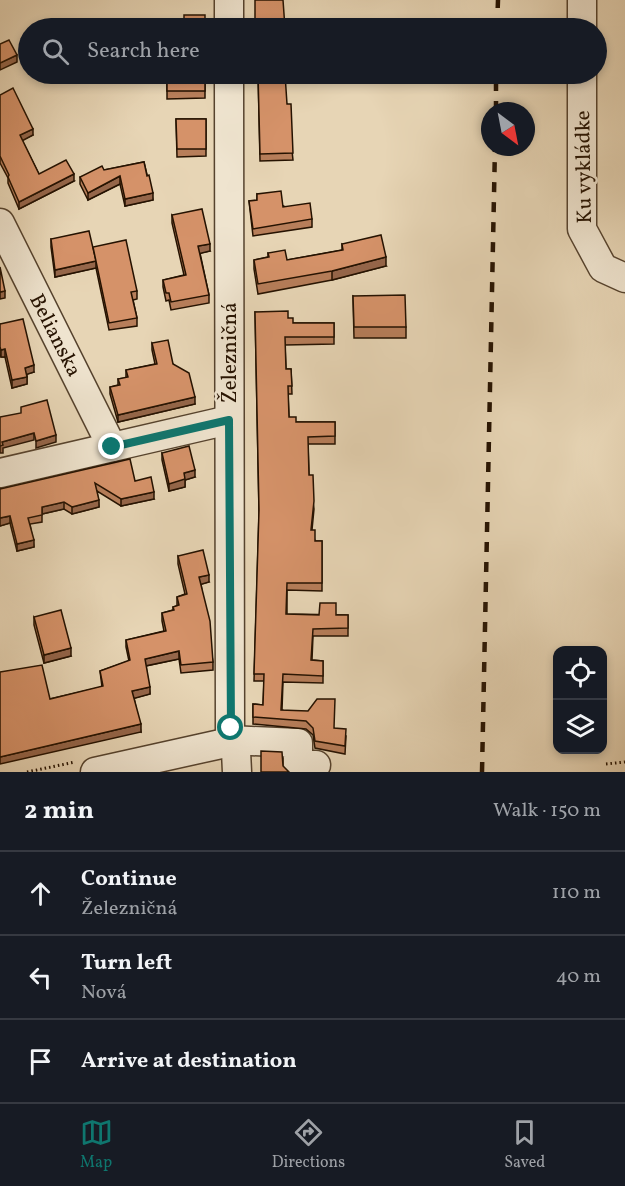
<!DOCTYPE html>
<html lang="en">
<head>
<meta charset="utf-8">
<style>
	:root { --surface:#171b24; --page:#242831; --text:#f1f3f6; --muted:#9ea1a6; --line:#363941; --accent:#0f766e }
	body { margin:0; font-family:Vollkorn,serif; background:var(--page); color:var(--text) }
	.controls { position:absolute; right:18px; bottom:18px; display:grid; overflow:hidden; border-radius:12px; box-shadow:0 3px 9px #0003 }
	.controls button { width:54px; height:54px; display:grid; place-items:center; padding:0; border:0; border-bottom:2px solid var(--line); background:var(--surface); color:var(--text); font:30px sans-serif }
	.compass { position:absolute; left:481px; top:102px; width:54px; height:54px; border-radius:50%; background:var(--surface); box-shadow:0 3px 9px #0003; rotate:148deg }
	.stop { position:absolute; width:18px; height:18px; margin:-14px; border:4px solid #0f766e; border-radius:50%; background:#fff }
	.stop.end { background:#0f766e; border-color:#fff; box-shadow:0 2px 6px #0008 }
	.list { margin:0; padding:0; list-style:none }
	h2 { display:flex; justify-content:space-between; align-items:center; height:78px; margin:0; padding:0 24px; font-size:26px }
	h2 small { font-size:20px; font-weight:400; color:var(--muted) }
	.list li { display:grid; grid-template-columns:39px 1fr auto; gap:18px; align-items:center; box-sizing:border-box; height:84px; padding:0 24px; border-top:2px solid var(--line) }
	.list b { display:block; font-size:22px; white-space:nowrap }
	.list p { margin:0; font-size:20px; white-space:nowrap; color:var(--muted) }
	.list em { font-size:20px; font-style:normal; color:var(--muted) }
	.icon { flex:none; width:33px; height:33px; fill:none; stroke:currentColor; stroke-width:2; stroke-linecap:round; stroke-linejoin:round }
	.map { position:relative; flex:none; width:625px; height:772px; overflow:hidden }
	.search { position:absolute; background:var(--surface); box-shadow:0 3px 9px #0003; left:18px; right:18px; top:18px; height:66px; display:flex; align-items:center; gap:15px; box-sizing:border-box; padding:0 21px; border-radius:33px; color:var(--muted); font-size:22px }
	.sheet { height:330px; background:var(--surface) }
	nav { display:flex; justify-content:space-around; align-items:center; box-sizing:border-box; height:84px; border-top:2px solid var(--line); background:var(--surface); font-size:16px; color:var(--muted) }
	nav a { display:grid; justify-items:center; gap:3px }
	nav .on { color:var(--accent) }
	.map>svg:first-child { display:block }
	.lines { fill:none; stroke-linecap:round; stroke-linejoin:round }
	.minor-casing { stroke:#56432e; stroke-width:31 }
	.path { stroke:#251201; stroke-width:3; stroke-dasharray:1.5 3; stroke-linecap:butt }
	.minor { stroke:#efe4cf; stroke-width:28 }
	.rail { stroke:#251201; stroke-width:4.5; stroke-dasharray:10 10; stroke-linecap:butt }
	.wall { fill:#b77e5a; stroke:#251201; stroke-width:1.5 }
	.shaded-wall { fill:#95664a; stroke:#251201; stroke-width:1.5 }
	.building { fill:#d59269; stroke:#251201; stroke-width:1.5 }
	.route { stroke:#0f766e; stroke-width:8 }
	.labels { text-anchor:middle; stroke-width:5; stroke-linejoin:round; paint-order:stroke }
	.street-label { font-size:21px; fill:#251201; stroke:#efe4cf }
</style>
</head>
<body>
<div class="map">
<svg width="625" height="772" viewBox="0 0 625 772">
	<rect width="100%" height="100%" fill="#e7d5b5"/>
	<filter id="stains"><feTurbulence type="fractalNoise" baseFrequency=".00333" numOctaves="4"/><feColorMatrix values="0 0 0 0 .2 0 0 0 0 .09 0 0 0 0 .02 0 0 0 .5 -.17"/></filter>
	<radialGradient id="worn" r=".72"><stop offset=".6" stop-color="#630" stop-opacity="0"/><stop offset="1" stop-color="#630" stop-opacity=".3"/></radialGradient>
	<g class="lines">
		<defs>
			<g id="minor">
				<path d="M229,28V0"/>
				<path d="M582,28V0"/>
				<path d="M229,74L230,740"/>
				<path d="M582,74V229L603,268L625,278"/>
				<path d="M0,223L112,447"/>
				<path d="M0,473L229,420"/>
				<path d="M230,740L298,743V765H316"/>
				<path d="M230,740L236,751L237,772"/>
				<path d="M95,772L221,744L230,740"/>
			</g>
		</defs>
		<use href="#minor" class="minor-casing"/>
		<g class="path">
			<path d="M606,764L625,762"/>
			<path d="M27,772L75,762"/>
		</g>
		<use href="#minor" class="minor"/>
		<g class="rail">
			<path d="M497,28L498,0"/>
			<path d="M496,111V74"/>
			<path d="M482,772L495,147"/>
		</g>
	</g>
	<g class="wall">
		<path d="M205,74V98L167,99V76H177Z"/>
		<path d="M258,74L287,104L293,160L260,161Z"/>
		<path d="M0,95L33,135L22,140L39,174L74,181L19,209L8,183V178L0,163Z"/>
		<path d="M176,119H206V156L177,157Z"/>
		<path d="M144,162L153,200L125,206L120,184L88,200L80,184V177L104,170Z"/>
		<path d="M257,194L312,219V227L253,236L249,201H257Z"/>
		<path d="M172,215L210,251L200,253L209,295V303L171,310L169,300L166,301L163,287V280L184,275L172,223Z"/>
		<path d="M51,239L93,249L137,291V299L133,300L137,318V326L109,330L96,268L55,277L51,247Z"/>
		<path d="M342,244L386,266L332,280L258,294L254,269V260L268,257V253L287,260L342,250Z"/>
		<path d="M353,296L406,327V338H354Z"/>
		<path d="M255,312L288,318L293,323H334V344L285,345L286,369H291L292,394H288L289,417L296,422H335V444H308L309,475L314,509L312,530L315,541H322V591L287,590V614L348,615V636H313L312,660L323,661V683L283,682L282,710L334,728L346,736L345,754L315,748L313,735L306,729L253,724V704L263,705L264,681H254L259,513Z"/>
		<path d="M0,324L34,372L27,374V384L12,388L5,357H1L0,354Z"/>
		<path d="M152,343L173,364L195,404L118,422L110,394V387L118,385V379L126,378V370L155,364L152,350Z"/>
		<path d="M162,453L195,477L185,480V487L169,491L162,460Z"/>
		<path d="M135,481L154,499L121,506L97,491L99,507L72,514L64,509L42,514V522L30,524L34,547L17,551L10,523L0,526V489Z"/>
		<path d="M178,556L209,582L201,584L213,662V670L181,673L179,659L146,666L150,694L134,698L141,732L50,699L102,687L100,671L129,661L126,647V640L164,631L162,621V613L173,610V607L177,606V597L185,594L178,564Z"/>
		<path d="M34,617L71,656L44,663L34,625Z"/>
	</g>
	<g class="shaded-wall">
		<path d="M17,55V62L0,70V63Z"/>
		<path d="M33,129V135L20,142V135Z"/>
		<path d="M74,174V181L19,209V202Z"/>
		<path d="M120,176V184L88,200V193Z"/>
		<path d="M153,193V200L125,206V199Z"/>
		<path d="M210,244V251L198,254V246Z"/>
		<path d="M386,257V266L332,280V271Z"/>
		<path d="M96,261V268L55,277V270Z"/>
		<path d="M5,291V298L0,299V292Z"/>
		<path d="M5,349V357H1V350Z"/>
		<path d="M34,365V372L25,375V368Z"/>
		<path d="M27,377V384L12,388V380Z"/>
		<path d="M195,397V404L118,422V415Z"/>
		<path d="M34,433V440L3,448V453H0V446L2,442Z"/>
		<path d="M56,435V442L36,448V441Z"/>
		<path d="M195,470V477L185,480V487L169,491V484L184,473Z"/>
		<path d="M154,492V499L121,506V499Z"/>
		<path d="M99,500V507L72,514V507Z"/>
		<path d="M64,502V509L42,514V507Z"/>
		<path d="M10,516V523L0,526V518Z"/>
		<path d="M34,540V547L17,551V544Z"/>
		<path d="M209,575V582L199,585V577Z"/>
		<path d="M71,648V656L44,663V655Z"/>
		<path d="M179,651V659L145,666V659Z"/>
		<path d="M150,687V694L132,699V691Z"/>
		<path d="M141,724V732L0,764V757Z"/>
	</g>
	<g class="building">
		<path d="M255,0H283L285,28H255Z"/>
		<path d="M184,15H205V28H178L179,20H184Z"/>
		<path d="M9,40L17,55L0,63V44Z"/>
		<path d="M177,74H205V91H167V76H177Z"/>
		<path d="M258,74H285L287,104H291L293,153L260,154Z"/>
		<path d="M13,88L33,129L20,135L39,174L66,160L74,174L19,202L8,177L9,175L0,156V95Z"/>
		<path d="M176,119H206V149H177Z"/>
		<path d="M144,162L147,176L149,175L153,193L125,199L120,176L88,193L80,177L102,166L104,170Z"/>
		<path d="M281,191L283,207L310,203L312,219L253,229L249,201L257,200V194Z"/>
		<path d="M202,209L210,244L198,246L209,295L171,302L169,293H166L163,280L186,275L172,215Z"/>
		<path d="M89,231L96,261L55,270L51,239Z"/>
		<path d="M381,235L386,257L332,271L258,284L254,260L269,257L268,253L285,250L287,260L343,250L342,244Z"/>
		<path d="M126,240L137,291L131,292L137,318L109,323L93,247Z"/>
		<path d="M0,267L5,291L0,292Z"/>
		<path d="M405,295L406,327H354L353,296Z"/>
		<path d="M288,311V318H293V323H334V337H285L286,369H291L292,386H288L289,417H296V422H335V436L308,437L309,475H313L314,501L311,530H315V541H322V583H287L286,614L319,615L320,603H336V615H348V628L313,629L311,660L323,661V676L283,674L281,710L308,711L317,699H335L334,728L346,729L345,746L315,741L313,728L306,721L253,717V704L263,705L264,674H254L259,510L255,312Z"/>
		<path d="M23,319L34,365L25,368L27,377L12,380L5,349L1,350L0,347V324Z"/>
		<path d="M168,340L173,364L189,373L195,397L118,415L110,387L120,385L118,379L128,377L126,370L157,364L152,343Z"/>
		<path d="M47,400L56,435L36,441L34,433L2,442L3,445L0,446V417L21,413V407Z"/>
		<path d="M189,446L195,470L184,473L185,479L169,484L162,453Z"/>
		<path d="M130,459L135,481L151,477L154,492L121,499L95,483L99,500L72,507L64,502L42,507V515L28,518L34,540L17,544L10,516L0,518V489Z"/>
		<path d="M203,550L209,575L199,577L210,621L213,662L181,665L179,651L145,659L150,687L132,691L141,724L0,757V672L42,665L50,699L103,686L100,671L130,660L126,640L166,631L162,613L174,610L173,607L179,605L177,597L187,594L178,556Z"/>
		<path d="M61,610L71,648L44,655L34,617Z"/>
		<path d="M261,751L282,752L283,766L289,772H261Z"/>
	</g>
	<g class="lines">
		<path class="route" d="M112,447L229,420L231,728"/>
	</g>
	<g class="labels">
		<g class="street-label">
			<text transform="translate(583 167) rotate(-91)" y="7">Ku vykládke</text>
			<text transform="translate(56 335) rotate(63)" y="7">Belianska</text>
			<text transform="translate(229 353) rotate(-90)" y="7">Železničná</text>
		</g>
	</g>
	<rect width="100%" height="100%" filter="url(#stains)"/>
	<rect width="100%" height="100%" fill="url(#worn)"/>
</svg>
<div class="controls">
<button><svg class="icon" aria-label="locate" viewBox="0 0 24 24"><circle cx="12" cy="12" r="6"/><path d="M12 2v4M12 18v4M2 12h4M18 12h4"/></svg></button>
<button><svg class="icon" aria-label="layers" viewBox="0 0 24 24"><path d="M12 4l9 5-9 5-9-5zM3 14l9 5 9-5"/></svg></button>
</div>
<svg class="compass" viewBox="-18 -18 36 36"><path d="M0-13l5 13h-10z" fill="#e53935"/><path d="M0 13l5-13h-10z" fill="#9ea1a6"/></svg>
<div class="stop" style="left:231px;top:728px"></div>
<div class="stop end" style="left:112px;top:447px"></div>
<div class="search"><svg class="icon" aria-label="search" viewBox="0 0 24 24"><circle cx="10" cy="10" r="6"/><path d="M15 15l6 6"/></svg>Search here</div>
</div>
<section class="sheet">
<h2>2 min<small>Walk · 150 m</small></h2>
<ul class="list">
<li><svg class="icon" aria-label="ahead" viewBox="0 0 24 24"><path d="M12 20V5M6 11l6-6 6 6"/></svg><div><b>Continue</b><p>Železničná</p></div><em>110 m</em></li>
<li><svg class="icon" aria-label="left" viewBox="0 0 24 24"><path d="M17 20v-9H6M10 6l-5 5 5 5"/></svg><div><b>Turn left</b><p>Nová</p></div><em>40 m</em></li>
<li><svg class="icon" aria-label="arrive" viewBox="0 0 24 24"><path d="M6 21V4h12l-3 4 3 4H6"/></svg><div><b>Arrive at destination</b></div></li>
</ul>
</section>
<nav>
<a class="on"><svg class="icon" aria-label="map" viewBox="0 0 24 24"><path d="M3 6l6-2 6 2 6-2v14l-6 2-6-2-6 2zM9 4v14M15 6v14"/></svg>Map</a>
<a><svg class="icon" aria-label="directions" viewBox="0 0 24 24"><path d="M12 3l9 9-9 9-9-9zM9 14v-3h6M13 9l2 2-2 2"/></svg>Directions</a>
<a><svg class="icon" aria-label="saved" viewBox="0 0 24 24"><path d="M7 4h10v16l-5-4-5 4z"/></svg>Saved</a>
</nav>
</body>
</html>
